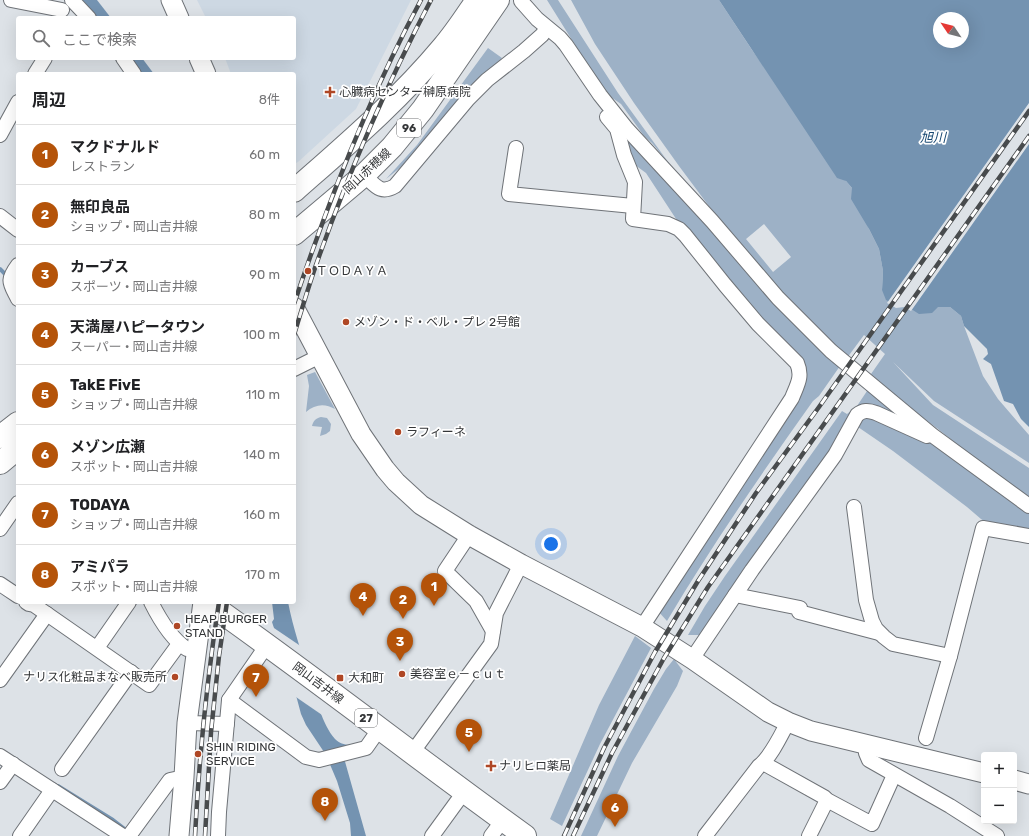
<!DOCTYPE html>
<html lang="ja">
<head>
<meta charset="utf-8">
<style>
	:root { --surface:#fff; --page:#f2f2f2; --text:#202124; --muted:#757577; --line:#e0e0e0; --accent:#b45309 }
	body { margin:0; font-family:Rubik,"Noto Sans JP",sans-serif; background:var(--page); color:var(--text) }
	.controls { position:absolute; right:12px; bottom:12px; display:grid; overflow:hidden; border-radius:4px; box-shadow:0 4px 16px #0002 }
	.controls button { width:36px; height:36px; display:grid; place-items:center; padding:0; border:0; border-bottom:1px solid var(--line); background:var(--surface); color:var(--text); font:20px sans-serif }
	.compass { position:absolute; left:933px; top:12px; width:36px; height:36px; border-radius:50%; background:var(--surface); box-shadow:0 4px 16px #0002; rotate:305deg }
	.you { position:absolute; left:551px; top:544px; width:14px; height:14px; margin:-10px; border:3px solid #fff; border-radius:50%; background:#1a73e8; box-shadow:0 0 0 6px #1a73e833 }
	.badge { display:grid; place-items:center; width:26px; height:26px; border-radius:50%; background:var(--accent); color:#fff; font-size:13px; font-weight:700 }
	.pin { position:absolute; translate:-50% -33px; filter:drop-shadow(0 1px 2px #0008) }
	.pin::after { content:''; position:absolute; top:21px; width:14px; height:12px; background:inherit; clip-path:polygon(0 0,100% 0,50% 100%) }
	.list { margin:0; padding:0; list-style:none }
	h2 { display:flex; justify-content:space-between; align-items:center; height:52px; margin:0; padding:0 16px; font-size:17px }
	h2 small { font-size:13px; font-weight:400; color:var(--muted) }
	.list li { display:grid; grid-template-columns:26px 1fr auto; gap:12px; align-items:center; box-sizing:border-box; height:60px; padding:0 16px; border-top:1px solid var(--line) }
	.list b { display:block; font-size:15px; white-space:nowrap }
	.list p { margin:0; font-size:13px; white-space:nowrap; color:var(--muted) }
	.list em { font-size:13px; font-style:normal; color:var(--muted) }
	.icon { flex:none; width:22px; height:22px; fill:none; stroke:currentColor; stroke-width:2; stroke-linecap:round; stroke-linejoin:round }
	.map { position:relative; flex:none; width:1029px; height:836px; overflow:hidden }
	.search { position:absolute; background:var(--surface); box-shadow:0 4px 16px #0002; left:16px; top:16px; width:280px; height:44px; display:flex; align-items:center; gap:10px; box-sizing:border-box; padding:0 14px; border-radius:4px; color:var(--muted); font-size:15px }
	.panel { position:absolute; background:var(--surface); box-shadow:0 4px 16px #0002; left:16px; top:72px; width:280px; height:532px; border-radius:4px }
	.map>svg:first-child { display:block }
	.built { fill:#cdd8e3 }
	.green { fill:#9db1c6; fill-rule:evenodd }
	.water { fill:#7493b1; fill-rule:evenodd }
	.pier { fill:#dde2e7 }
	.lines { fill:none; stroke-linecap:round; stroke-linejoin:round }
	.stream { stroke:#7493b1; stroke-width:4 }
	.street-casing { stroke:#6f7378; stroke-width:16 }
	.secondary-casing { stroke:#6f7378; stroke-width:21 }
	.primary-casing { stroke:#6f7378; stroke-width:24 }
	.street { stroke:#fff; stroke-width:14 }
	.secondary { stroke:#fff; stroke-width:19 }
	.primary { stroke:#fff; stroke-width:22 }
	.rail-casing { stroke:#484b4d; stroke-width:4.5 }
	.rail { stroke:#fff; stroke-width:3; stroke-dasharray:9; stroke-linecap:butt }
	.poi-dot { fill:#af4725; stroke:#fff; stroke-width:1.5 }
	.labels { text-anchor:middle; stroke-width:3.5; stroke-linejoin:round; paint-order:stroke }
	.shield { fill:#fff; stroke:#717274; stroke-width:1 }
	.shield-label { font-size:11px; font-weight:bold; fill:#343638 }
	.poi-label { font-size:12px; fill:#343638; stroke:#fff; text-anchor:start }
	.street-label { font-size:12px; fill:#343638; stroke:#fff }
	.water-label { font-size:13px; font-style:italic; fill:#174771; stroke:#fff }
</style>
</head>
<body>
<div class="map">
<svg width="1029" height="836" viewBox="0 0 1029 836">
	<rect width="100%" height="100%" fill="#dde2e7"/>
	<path class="built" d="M197,0H411L356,109L298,162L294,164V74H231L225,58H294V18H206Z"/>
	<g class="green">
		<path d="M547,0H558L618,93L671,166L652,143L644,136L621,104L605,93Z"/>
		<path d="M571,0H719L752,50L846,181L852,188L869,229L879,249L883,271L882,290L938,307H950L961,316L964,326L983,376L998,399L1029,435V463L934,401L893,362L933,405L1029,468V497L984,466L938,429L883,388L871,374L885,354L864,335L847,358L782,294L717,217L679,166L634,103L595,44ZM764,224L791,257L773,272L746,239Z"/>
		<path d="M488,48L502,58L494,68L411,159L386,179L417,145Z"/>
		<path d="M620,130L840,366L819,396L813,401C762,473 712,545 667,621L657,610L803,378L680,225L646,173L631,162Z"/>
		<path d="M315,372L335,409C325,403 315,404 306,412L309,386L307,375Z"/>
		<path d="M863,387L925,433L868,406L815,476L765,543L763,542L759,548L761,550L702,635H688L705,606L725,576L842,411L847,414L857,406L867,391Z"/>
		<path d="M867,414L930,440L1029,512V531L987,523L981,519L967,507L893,451L858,427L861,423L857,420Z"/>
		<path d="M321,417L327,418L331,424L330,431L326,434L320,436L322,427L312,426C313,421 316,418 321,417Z"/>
		<path d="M635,636L651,648L600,744L562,826L550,819L599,705Z"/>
		<path d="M674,659L683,671L677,686L632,763L597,836H581L618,756L654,689L666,669Z"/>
	</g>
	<g class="water">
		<path d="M79,0H97L111,18H95Z"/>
		<path d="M719,0H1029V427L1021,419L1013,404L1004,401L991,364L983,359L988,354L987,349L964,326L961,316L950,307H938L932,313L919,314L905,305L897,306L886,300L882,290L883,271L879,249L869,229L851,199L852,188L846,181L837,178ZM939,18H963V42H939Z"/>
		<path d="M128,58H142L154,74H138Z"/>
		<path d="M272,602H288C293,628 302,654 310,679C316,698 322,724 335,739C342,746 349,745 358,744L344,758L366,836H351L350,823L337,781L326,755L306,725L301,714L297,699L272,622L274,619Z"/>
	</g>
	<g class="pier">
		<path d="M1029,103V144L911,311L904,307L896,308L887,303Z"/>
		<path d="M271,626L302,647L325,717L293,695Z"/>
	</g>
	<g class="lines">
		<g class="stream">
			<path d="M0,269L5,274"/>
			<path d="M58,786L113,820L126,830"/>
		</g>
		<defs>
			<g id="street">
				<path d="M11,0L62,10"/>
				<path d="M72,0L89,18"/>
				<path d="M521,1L537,19L560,38L566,45L600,95L627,129L712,221L778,298L831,351L932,435L1029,506"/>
				<path d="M123,58L134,74"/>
				<path d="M35,74L45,58"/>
				<path d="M607,117L617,129L624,155L635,182L633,219L668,224L679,229L685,235L725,285L758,324L797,363C803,377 797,385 792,398L642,627"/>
				<path d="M0,135L18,102"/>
				<path d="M516,148L509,194L633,206"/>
				<path d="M364,175C375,185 380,195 395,186L468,99L487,80L524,51L542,35L547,28"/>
				<path d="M0,216L18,230"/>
				<path d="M18,265C6,281 10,283 18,299"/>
				<path d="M294,369L320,356"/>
				<path d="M854,507L866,600L872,621L876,629L884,637L893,644L950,656"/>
				<path d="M0,529L18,503"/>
				<path d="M469,535L445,571L476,601L493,631"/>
				<path d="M0,584L18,596"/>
				<path d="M735,595L800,608L799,612L879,633"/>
				<path d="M26,602L29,604L34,605L149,685L179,644"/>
				<path d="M151,602C159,618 171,639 187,649"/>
				<path d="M97,648L129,602"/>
				<path d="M692,659L752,570L835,455L857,415C863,410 868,410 876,413L927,436"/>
				<path d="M0,680L47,614"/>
				<path d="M229,700L306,757L319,760L366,748L380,728"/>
				<path d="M187,723L227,724"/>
				<path d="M926,738L950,656L983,528L1029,536"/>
				<path d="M865,744L866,753L869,760L950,806L997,836"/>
				<path d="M412,753L491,644L496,613L521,564"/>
				<path d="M0,756L123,836"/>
				<path d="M763,763L824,797L827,800L872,824L894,775"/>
				<path d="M62,769L131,672"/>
				<path d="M0,782L13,764"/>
				<path d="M20,836L52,790"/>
				<path d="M129,836L170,780L184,777"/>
				<path d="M218,836L219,812L229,700L267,645"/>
				<path d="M432,836L464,792"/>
				<path d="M491,836L503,820"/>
				<path d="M705,836L759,766C771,757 781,735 788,722"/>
				<path d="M809,836L827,800"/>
			</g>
			<g id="secondary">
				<path d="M171,0L179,18"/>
				<path d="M199,58L206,74"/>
				<path d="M294,307L361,434L385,469L396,482L421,505L469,535L521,564L642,627L692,659L768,712L788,722L811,731L984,773"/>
				<path d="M1014,780L1029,784"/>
				<path d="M179,836L184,777L187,723L203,602"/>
			</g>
			<g id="primary">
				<path d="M294,191C346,145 398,101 443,47C456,32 466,16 477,0"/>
				<path d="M294,234L364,175L392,147L423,109L498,0"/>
				<path d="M0,437L18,423"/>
				<path d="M0,463L18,448"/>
				<path d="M207,602C315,678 418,759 525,836"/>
			</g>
		</defs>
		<use href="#street" class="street-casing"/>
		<use href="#secondary" class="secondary-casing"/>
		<use href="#primary" class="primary-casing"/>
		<use href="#street" class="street"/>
		<use href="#secondary" class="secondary"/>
		<use href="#primary" class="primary"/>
		<defs>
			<g id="rail">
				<path d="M294,304C329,199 369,97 421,0"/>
				<path d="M294,335C301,312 308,288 316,265C348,174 386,86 431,0"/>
				<path d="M195,836C199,758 207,679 219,602"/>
				<path d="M205,836L211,732L219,656L227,602"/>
				<path d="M564,836L604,748L655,652L698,581L756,493L819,407L1029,111"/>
				<path d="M573,836L612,753L664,658L708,587L1029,136"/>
			</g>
		</defs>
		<use href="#rail" class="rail-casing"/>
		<use href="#rail" class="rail"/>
	</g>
	<g class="poi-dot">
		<path d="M328 86h4v4h4v4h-4v4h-4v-4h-4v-4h4z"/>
		<circle cx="308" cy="271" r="4"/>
		<circle cx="346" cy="322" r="4"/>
		<circle cx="398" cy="432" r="4"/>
		<circle cx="177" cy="626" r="4"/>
		<circle cx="402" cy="674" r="4"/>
		<circle cx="175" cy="677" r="4"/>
		<rect x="336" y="674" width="8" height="8" rx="2"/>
		<circle cx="198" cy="754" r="4"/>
		<path d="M489 760h4v4h4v4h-4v4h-4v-4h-4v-4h4z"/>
	</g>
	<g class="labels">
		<g class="shield">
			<rect x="397" y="119" width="24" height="18" rx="3"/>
			<rect x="355" y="709" width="22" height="18" rx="3"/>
		</g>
		<g class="shield-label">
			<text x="409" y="132">96</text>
			<text x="366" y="722">27</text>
		</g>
		<g class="poi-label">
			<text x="339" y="96">心臓病センター榊原病院</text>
			<text x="316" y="275">ＴＯＤＡＹＡ</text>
			<text x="354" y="326">メゾン・ド・ベル・プレ 2号館</text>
			<text x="406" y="436">ラフィーネ</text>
			<text x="185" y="623">HEAP BURGER<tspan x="185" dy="14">STAND</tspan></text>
			<text x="410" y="678">美容室ｅ－ｃｕｔ</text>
			<text x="167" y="681" text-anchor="end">ナリス化粧品まなべ販売所</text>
			<text x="348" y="682">大和町</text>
			<text x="206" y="751">SHIN RIDING<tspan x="206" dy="14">SERVICE</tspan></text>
			<text x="499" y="770">ナリヒロ薬局</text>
		</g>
		<g class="street-label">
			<text transform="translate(367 171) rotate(-43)" y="4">岡山赤穂線</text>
			<text transform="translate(318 683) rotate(37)" y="4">岡山吉井線</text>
		</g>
		<g class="water-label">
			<text x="933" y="142">旭川</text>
		</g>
	</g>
</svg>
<div class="controls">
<button>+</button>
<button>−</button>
</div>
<svg class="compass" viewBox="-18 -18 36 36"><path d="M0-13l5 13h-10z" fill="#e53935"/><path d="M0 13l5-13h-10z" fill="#757577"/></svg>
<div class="you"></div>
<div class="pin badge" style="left:434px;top:606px">1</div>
<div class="pin badge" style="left:403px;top:619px">2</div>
<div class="pin badge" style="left:400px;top:661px">3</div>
<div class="pin badge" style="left:363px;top:616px">4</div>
<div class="pin badge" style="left:469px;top:752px">5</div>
<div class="pin badge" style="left:615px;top:827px">6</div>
<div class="pin badge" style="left:256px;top:697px">7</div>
<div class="pin badge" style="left:325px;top:821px">8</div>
<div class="search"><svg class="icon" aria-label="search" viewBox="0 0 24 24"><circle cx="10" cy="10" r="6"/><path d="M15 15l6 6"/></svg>ここで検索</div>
<section class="panel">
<h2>周辺<small>8件</small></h2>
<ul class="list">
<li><span class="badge">1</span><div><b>マクドナルド</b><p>レストラン</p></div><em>60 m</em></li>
<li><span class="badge">2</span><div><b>無印良品</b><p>ショップ · 岡山吉井線</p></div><em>80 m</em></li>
<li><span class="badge">3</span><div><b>カーブス</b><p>スポーツ · 岡山吉井線</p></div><em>90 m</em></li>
<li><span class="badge">4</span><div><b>天満屋ハピータウン</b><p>スーパー · 岡山吉井線</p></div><em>100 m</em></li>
<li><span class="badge">5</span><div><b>TakE FivE</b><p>ショップ · 岡山吉井線</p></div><em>110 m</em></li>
<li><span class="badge">6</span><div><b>メゾン広瀬</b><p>スポット · 岡山吉井線</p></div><em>140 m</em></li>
<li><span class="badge">7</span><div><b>TODAYA</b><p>ショップ · 岡山吉井線</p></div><em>160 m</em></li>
<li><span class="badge">8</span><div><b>アミパラ</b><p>スポット · 岡山吉井線</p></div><em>170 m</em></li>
</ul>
</section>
</div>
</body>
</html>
